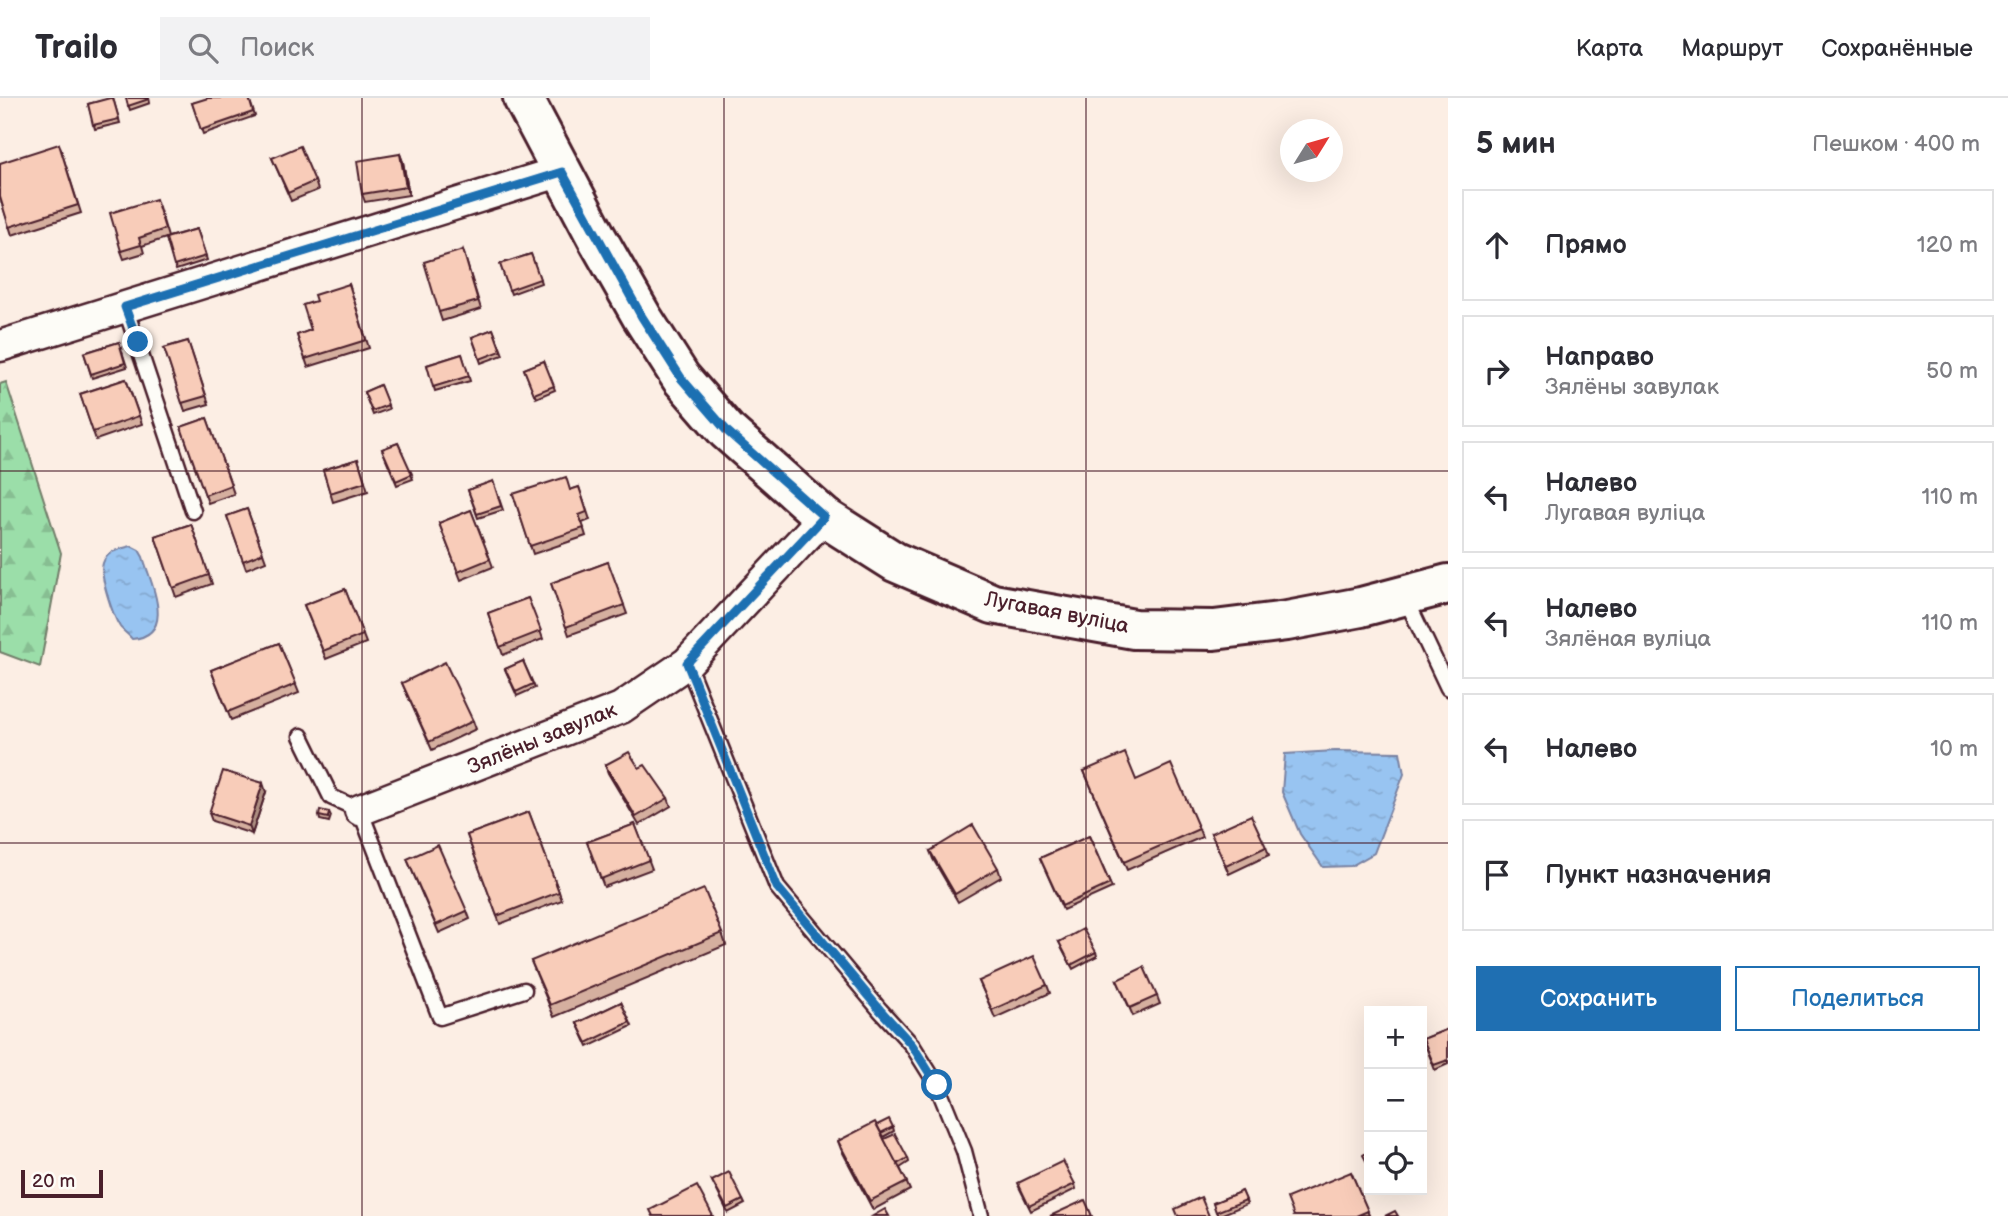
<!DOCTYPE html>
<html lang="ru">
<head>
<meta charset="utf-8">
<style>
	:root { --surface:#fff; --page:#f2f2f3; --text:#2b2b33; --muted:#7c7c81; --line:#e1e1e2; --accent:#1f6fb2 }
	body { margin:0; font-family:"Balsamiq Sans",sans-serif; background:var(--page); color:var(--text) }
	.controls { position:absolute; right:21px; bottom:21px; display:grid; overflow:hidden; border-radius:0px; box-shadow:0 7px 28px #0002 }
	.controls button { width:63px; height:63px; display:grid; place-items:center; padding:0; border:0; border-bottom:2px solid var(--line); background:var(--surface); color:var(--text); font:35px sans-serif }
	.compass { position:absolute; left:1280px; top:21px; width:63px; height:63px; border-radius:50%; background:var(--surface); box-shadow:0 7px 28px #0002; rotate:53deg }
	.scale { position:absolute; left:21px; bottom:18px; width:82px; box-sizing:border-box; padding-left:7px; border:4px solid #4a1f2b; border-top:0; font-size:19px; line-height:24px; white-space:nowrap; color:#4a1f2b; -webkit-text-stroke:5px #fdfcf7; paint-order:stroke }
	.stop { position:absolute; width:21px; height:21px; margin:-16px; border:5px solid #1f6fb2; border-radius:50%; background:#fff }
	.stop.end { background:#1f6fb2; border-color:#fff; box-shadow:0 2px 7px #0008 }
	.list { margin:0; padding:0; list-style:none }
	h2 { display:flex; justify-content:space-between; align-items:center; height:91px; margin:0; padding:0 28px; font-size:30px }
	h2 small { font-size:23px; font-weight:400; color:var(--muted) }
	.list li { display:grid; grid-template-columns:46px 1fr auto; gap:21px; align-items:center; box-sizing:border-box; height:112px; margin:0 14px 14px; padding:0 14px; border:2px solid var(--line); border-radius:0px }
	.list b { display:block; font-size:26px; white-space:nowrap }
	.list p { margin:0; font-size:23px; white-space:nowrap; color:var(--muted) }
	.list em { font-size:23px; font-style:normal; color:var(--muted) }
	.actions { display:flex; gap:14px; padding:21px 28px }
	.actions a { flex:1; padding:16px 0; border:2px solid var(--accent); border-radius:0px; text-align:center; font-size:24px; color:var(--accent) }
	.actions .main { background:var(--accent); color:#fff }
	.icon { flex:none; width:38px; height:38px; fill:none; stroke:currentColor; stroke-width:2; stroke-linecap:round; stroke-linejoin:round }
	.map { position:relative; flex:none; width:1448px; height:1118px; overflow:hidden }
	header { display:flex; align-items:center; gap:42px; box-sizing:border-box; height:98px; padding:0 35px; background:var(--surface); border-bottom:2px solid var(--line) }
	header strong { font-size:33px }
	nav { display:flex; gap:38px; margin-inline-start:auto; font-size:24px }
	.search { width:490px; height:63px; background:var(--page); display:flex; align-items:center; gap:18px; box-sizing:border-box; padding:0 24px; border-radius:0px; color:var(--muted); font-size:26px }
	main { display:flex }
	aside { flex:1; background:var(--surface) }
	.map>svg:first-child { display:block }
	.forest { fill:url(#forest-firs); stroke:#727e6a; stroke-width:2 }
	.water { fill:url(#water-ripples); stroke:#7982a2; stroke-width:2 }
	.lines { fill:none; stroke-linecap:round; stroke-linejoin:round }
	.lane-casing { stroke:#4a1f2b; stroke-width:19 }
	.street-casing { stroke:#4a1f2b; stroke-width:35 }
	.secondary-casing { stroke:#4a1f2b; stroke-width:44 }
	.lane { stroke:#fdfcf7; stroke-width:14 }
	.street { stroke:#fdfcf7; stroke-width:30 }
	.secondary { stroke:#fdfcf7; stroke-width:38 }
	.wall { fill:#d5af9f; stroke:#4a1f2b; stroke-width:2 }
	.shaded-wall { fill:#ae8f82; stroke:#4a1f2b; stroke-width:2 }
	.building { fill:#f8ccb9; stroke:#4a1f2b; stroke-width:2 }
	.route { stroke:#1f6fb2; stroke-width:9 }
	.grid { fill:none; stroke:#4a1f2b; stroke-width:2; stroke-opacity:0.55 }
	.labels { text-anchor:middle; stroke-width:5; stroke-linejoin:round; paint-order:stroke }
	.street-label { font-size:21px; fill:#4a1f2b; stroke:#fdfcf7 }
</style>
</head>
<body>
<header>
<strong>Trailo</strong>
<div class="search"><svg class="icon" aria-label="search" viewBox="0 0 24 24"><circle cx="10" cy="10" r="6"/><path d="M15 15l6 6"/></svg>Поиск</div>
<nav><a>Карта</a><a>Маршрут</a><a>Сохранённые</a></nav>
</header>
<main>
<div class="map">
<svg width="1448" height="1118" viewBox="0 0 1448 1118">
	<defs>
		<pattern id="forest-firs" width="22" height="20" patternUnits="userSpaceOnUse" patternTransform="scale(1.75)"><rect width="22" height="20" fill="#9bdea9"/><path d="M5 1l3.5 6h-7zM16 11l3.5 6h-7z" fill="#87be92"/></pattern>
		<pattern id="water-ripples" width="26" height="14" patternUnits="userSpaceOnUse" patternTransform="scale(1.75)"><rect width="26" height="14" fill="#98c4f1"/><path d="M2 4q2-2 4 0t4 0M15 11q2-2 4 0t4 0" fill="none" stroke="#84a8cf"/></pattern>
	</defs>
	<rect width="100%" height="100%" fill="#fceee4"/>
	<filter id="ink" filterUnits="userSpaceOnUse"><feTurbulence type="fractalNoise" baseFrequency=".0143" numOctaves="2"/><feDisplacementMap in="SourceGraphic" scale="14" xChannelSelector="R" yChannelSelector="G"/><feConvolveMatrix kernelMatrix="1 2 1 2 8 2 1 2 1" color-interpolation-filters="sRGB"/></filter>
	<g filter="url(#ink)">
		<path class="forest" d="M6,284L61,455L40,569L0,554V286Z"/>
		<g class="water">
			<path d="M131,448L139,452L143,459C151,486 177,537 132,541C129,537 123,533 120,529C113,518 99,477 103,465C107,453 120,451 131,448Z"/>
			<path d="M1335,653L1400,654L1404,676L1374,755L1351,768L1323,769L1300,736L1282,694L1285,656Z"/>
		</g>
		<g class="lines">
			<defs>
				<g id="lane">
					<path d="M125,209L193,413"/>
					<path d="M1405,499L1448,590"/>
					<path d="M687,565L777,789L880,912L912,947L937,987L964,1053L981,1118"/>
					<path d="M301,638L331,699L360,712L440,919L524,892"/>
				</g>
				<g id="street">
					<path d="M0,248L562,73"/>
					<path d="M360,712L621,610L687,565L824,419"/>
				</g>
				<path id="secondary" d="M523,0L597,140L642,219L681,280L727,333L824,419L895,464L993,506L1134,531L1214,532L1287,523L1361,509L1448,486"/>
			</defs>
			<use href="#lane" class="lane-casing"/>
			<use href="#street" class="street-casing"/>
			<use href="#secondary" class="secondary-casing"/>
			<use href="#lane" class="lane"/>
			<use href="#street" class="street"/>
			<use href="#secondary" class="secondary"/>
		</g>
		<g class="wall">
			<path d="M113,0L120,25L95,31L88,6Z"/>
			<path d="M126,0H149L150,5L130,12Z"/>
			<path d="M249,0L255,18L203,36L192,5Z"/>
			<path d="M59,46L81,115L12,137L0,99Z"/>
			<path d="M400,56L403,64L409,97L365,104L362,96Z"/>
			<path d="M272,60L315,83L318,92L291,103Z"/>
			<path d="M159,109L168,139L197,131L207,162L176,172L166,140L142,148L144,155L124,161L121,153Z"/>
			<path d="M463,152L481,211L442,223L439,214Z"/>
			<path d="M531,156L541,185L511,196L500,166Z"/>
			<path d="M349,186L369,250L308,269L297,237L311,232L316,203Z"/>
			<path d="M493,231L503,257L481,265L472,239Z"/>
			<path d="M188,243L209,306L185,313L164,250Z"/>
			<path d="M119,244L127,269L92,280L84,255Z"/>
			<path d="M462,256L470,283L435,293L427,267Z"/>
			<path d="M544,263L555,292L536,300L524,271Z"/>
			<path d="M126,281L142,326L96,342L80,296Z"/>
			<path d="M380,287L389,311L373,317L364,294Z"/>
			<path d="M207,320L234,396L208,405L181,329Z"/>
			<path d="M398,345L413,381L397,387L382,351Z"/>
			<path d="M358,361L368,393L333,404L323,372Z"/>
			<path d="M493,383L503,412L478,420L468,392Z"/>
			<path d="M579,389L590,422L582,425L586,438L533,456L513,396L571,392Z"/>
			<path d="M247,411L266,463L246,471L227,418Z"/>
			<path d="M471,412L493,469L461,482L439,425Z"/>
			<path d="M191,426L212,486L176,499L155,438Z"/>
			<path d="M608,464L627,516L569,537L551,485Z"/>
			<path d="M345,491L366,545L326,561L304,507Z"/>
			<path d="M528,500L543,541L503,557L488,515Z"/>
			<path d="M279,545L299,595L231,622L211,572Z"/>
			<path d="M523,563L535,590L517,598L505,571Z"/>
			<path d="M402,585L473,623L476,631L432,652Z"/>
			<path d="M605,667L639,670L668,700L671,708L639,727L608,675Z"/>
			<path d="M1084,673L1136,682L1199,731L1202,739L1127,772Z"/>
			<path d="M266,694L252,736L212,723L209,715Z"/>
			<path d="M329,714L331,718L329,724L320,722L319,718Z"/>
			<path d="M529,714L562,802L500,826L467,737Z"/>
			<path d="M635,726L652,771L604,789L587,744Z"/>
			<path d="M1211,735L1266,749L1269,757L1229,776Z"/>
			<path d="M1089,738L1112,790L1063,812L1040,760Z"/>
			<path d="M930,753L998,770L1001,779L958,804L933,761Z"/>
			<path d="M407,761L467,813L470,821L439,835Z"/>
			<path d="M722,835L726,847L554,919L531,863Z"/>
			<path d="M1059,844L1096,854L1097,858L1073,871Z"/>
			<path d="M1117,882L1157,898L1160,906L1133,918Z"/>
			<path d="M979,883L1047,887L1050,895L995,920Z"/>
			<path d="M621,904L632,928L588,949L577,925Z"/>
			<path d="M1448,931V966L1435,972L1423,941Z"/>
			<path d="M877,1027L893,1029L894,1033L883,1039L884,1041L908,1060L909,1064L900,1070L910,1092L873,1112L841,1051L838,1043Z"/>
			<path d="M1351,1074L1369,1117L1294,1118Z"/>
			<path d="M712,1083L743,1102L745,1106L728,1115Z"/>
			<path d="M1075,1086L1076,1091L1031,1113L1019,1089Z"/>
			<path d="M1242,1093L1247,1106L1218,1118L1213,1105Z"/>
		</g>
		<g class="shaded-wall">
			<path d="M400,56L403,64L409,97L406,89Z"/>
			<path d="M263,685L266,694L252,736L249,728Z"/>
		</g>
		<g class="building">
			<path d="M110,0H113L119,21L93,27L88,6Z"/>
			<path d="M126,0H149V1L128,8Z"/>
			<path d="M208,0H249L253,14L201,32L192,5Z"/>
			<path d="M59,46L78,107L9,129L0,99V65Z"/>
			<path d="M300,48L315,83L288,95L272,60Z"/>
			<path d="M400,56L406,89L362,96L357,63Z"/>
			<path d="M156,101L165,131L139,140L141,147L121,153L110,115Z"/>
			<path d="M197,131L206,158L174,168L166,140Z"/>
			<path d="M463,152L478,203L439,214L424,164Z"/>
			<path d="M531,156L540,181L509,192L500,166Z"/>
			<path d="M349,186L366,242L305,261L297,237L311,232L303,207L316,203L314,197Z"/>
			<path d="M493,231L501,253L480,261L472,239Z"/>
			<path d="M188,243L206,298L182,305L164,250Z"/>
			<path d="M119,244L125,265L91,276L84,255Z"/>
			<path d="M462,256L469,278L433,289L427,267Z"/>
			<path d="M544,263L554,288L534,296L524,271Z"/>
			<path d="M126,281L139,318L93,334L80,296Z"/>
			<path d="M380,287L388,307L372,313L364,294Z"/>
			<path d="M207,320L231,387L205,397L181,329Z"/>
			<path d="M398,345L412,376L396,383L382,351Z"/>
			<path d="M358,361L365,384L330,395L323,372Z"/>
			<path d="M566,379L570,392L579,389L587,414L579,417L584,430L530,448L513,396Z"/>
			<path d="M493,383L501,408L477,416L468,392Z"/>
			<path d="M247,411L263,455L243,463L227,418Z"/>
			<path d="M471,412L490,461L458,474L439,425Z"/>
			<path d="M191,426L209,477L173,490L155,438Z"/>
			<path d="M608,464L624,507L566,529L551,485Z"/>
			<path d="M345,491L363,537L323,553L304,507Z"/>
			<path d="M528,500L541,533L500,549L488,515Z"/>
			<path d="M279,545L296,586L228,614L211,572Z"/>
			<path d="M523,563L533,586L516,594L505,571Z"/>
			<path d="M445,564L473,623L429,644L402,585Z"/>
			<path d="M629,654L639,670L645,667L668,700L636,719L605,667Z"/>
			<path d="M1125,655L1136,682L1171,666L1199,731L1124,764L1084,673Z"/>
			<path d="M223,673L263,685L249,728L209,715Z"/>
			<path d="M320,712L329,714L328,720L319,718Z"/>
			<path d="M529,714L559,794L497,818L467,737Z"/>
			<path d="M1251,717L1266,749L1226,768L1211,735Z"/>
			<path d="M635,726L649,762L601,781L587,744Z"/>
			<path d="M973,727L998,770L955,796L930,753Z"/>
			<path d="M1089,738L1110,786L1062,808L1040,760Z"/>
			<path d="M438,747L467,813L436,827L407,761Z"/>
			<path d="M704,791L722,835L550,907L531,863Z"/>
			<path d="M1083,831L1096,854L1071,867L1059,844Z"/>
			<path d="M1034,858L1047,887L992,912L979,883Z"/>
			<path d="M1144,869L1157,898L1130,910L1117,882Z"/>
			<path d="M621,904L630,924L587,945L577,925Z"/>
			<path d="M1448,931V962L1434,967L1423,941Z"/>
			<path d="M889,1021L893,1029L881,1035L877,1027Z"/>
			<path d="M875,1024L907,1084L870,1103L838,1043Z"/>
			<path d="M895,1036L908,1060L897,1066L884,1041Z"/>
			<path d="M1369,1053V1068L1363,1057Z"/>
			<path d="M1063,1063L1075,1086L1029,1108L1018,1085Z"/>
			<path d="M729,1074L743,1102L727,1110L712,1083Z"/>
			<path d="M1351,1074L1368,1113L1356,1118H1294L1287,1100Z"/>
			<path d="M697,1088L713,1118H653L650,1112Z"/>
			<path d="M1242,1093L1246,1102L1216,1114L1213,1105Z"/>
			<path d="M1201,1099L1209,1118H1178L1175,1111Z"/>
			<path d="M1085,1102L1092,1118H1050Z"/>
			<path d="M885,1111L889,1118H873Z"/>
			<path d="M1395,1113L1398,1118H1385Z"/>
		</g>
	</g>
	<g class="lines" filter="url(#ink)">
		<path class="route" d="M138,244L125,209L562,74L642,219L681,280L727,333L824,419L687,565L777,789L880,912L912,947L937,987"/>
	</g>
	<path class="grid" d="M362,0V1118M724,0V1118M1086,0V1118M0,373H1448M0,745H1448"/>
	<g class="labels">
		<g class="street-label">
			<text transform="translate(1057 514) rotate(11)" y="7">Лугавая вуліца</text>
			<text transform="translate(542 640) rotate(-22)" y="7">Зялёны завулак</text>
		</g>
	</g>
</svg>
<div class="controls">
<button>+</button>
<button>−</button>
<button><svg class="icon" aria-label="locate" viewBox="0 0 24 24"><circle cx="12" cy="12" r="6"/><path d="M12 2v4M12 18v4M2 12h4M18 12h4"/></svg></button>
</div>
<svg class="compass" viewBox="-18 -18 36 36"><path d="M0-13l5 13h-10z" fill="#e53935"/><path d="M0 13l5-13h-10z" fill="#7c7c81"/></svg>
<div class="scale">20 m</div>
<div class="stop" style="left:937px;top:987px"></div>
<div class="stop end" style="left:138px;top:244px"></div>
</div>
<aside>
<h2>5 мин<small>Пешком · 400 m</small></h2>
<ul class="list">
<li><svg class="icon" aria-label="ahead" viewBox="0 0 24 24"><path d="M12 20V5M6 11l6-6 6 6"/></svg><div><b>Прямо</b></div><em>120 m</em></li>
<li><svg class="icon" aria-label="right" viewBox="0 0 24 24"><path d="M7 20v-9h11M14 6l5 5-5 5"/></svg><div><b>Направо</b><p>Зялёны завулак</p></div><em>50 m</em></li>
<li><svg class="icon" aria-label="left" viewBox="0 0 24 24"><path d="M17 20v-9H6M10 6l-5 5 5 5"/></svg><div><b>Налево</b><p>Лугавая вуліца</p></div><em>110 m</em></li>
<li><svg class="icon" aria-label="left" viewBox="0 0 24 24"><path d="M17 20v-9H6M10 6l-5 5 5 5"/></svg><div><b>Налево</b><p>Зялёная вуліца</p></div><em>110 m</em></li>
<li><svg class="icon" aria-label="left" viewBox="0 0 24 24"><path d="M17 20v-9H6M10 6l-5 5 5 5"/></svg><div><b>Налево</b></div><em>10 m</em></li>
<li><svg class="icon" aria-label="arrive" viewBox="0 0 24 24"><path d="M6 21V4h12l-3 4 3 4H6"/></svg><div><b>Пункт назначения</b></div></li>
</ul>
<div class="actions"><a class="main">Сохранить</a><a>Поделиться</a></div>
</aside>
</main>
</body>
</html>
